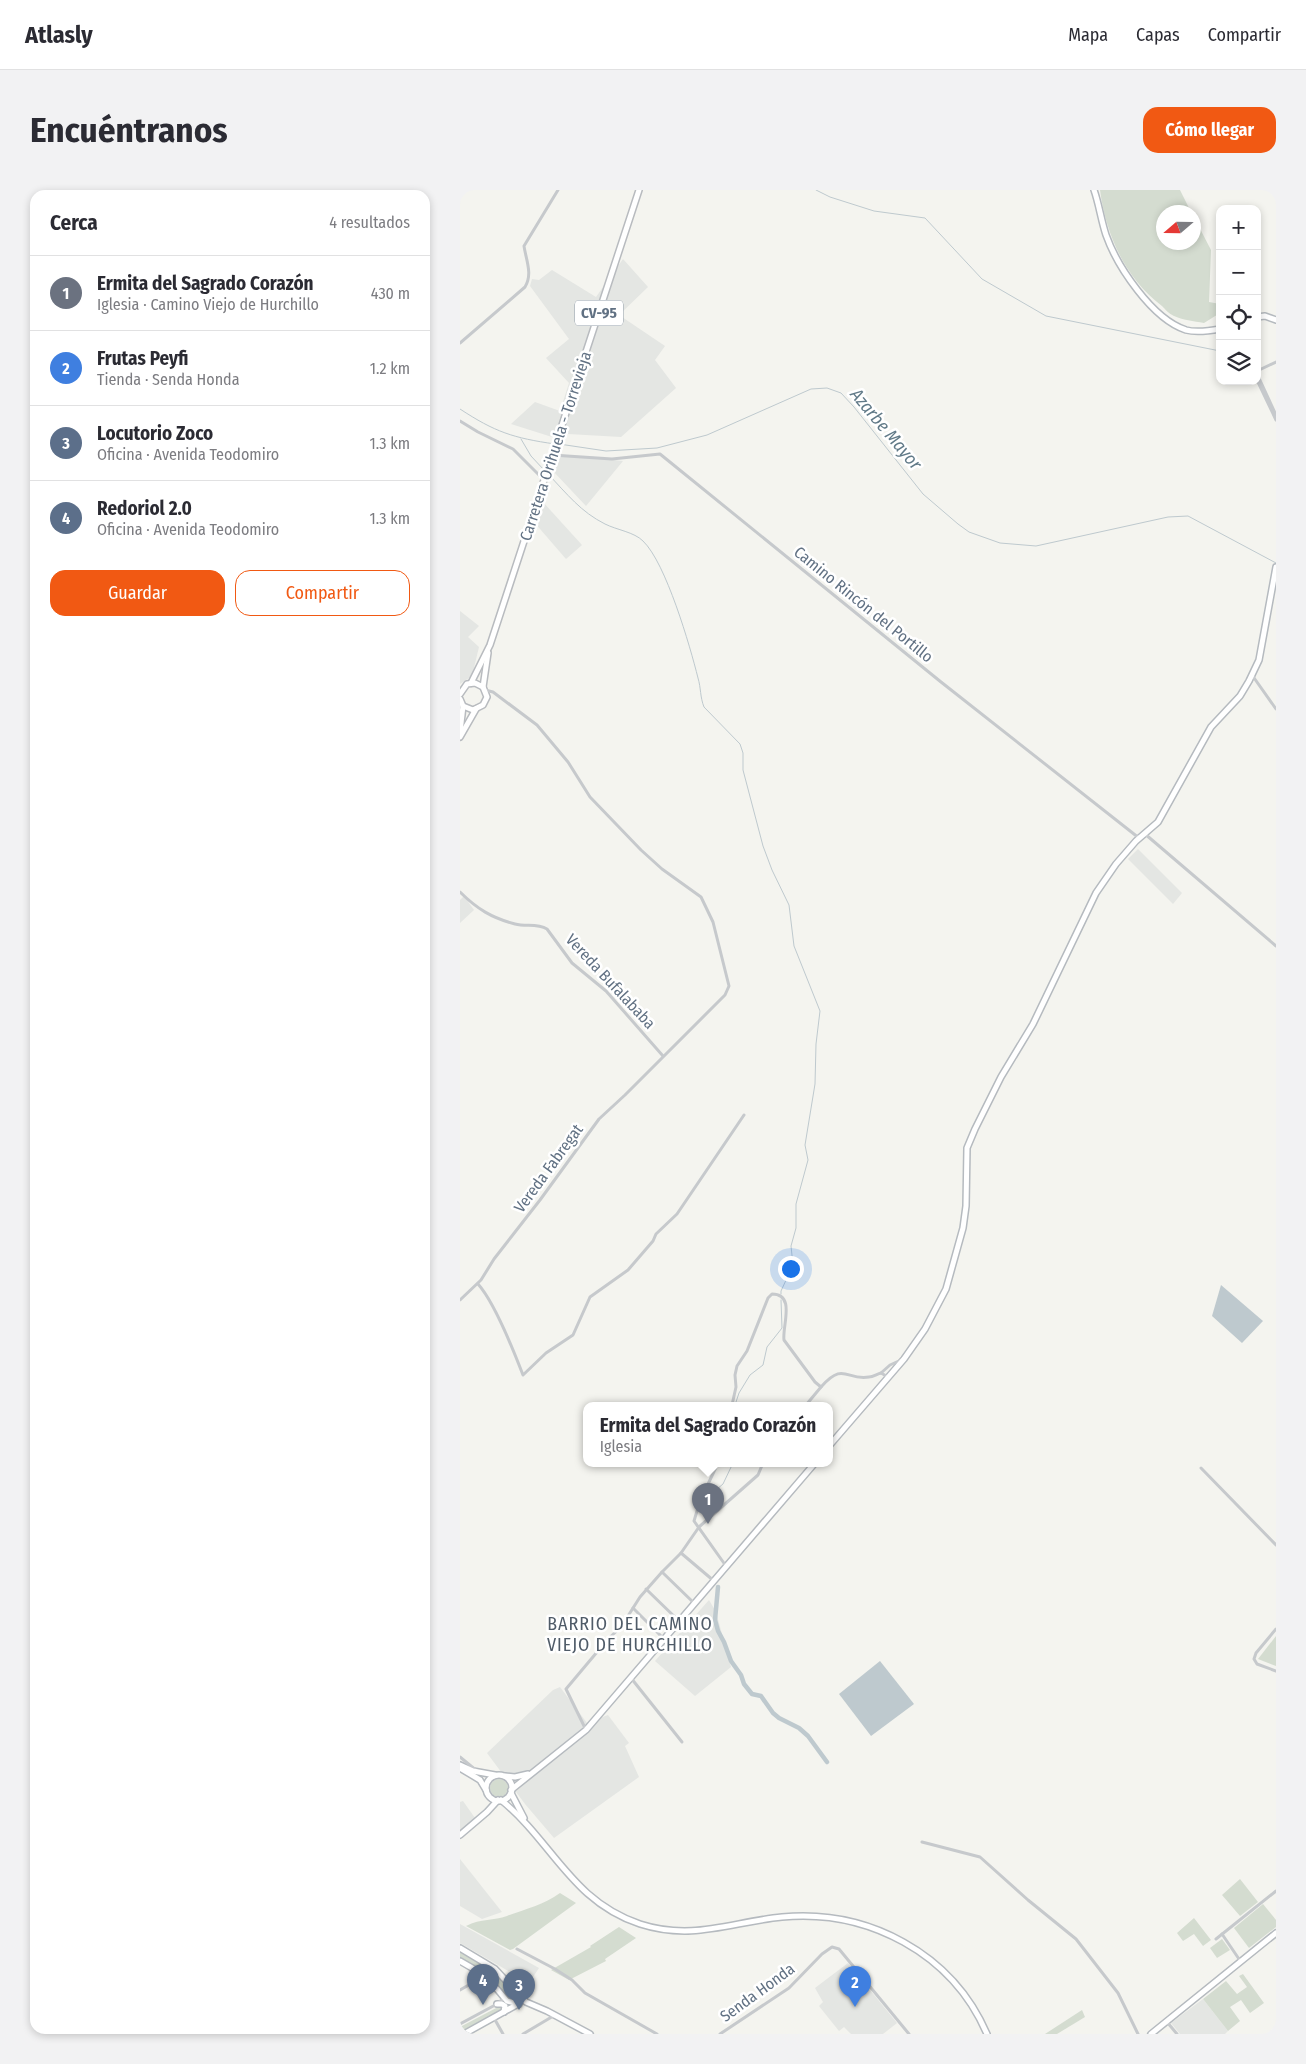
<!DOCTYPE html>
<html lang="es">
<head>
<meta charset="utf-8">
<style>
	:root { --surface:#fff; --page:#f2f2f3; --text:#2b2b33; --muted:#7c7c81; --line:#e1e1e2; --accent:#f15913 }
	body { margin:0; font-family:"Fira Sans Condensed",sans-serif; background:var(--page); color:var(--text) }
	.controls { position:absolute; right:15px; top:15px; display:grid; overflow:hidden; border-radius:10px; box-shadow:0 2px 8px #0003 }
	.controls button { width:45px; height:45px; display:grid; place-items:center; padding:0; border:0; border-bottom:1px solid var(--line); background:var(--surface); color:var(--text); font:25px sans-serif }
	.compass { position:absolute; left:696px; top:15px; width:45px; height:45px; border-radius:50%; background:var(--surface); box-shadow:0 2px 8px #0003; rotate:250deg }
	.you { position:absolute; left:330px; top:1078px; width:18px; height:18px; margin:-12px; border:4px solid #fff; border-radius:50%; background:#1a73e8; box-shadow:0 0 0 8px #1a73e833 }
	.badge { display:grid; place-items:center; width:32px; height:32px; border-radius:50%; background:var(--accent); color:#fff; font-size:16px; font-weight:700 }
	.pin { position:absolute; translate:-50% -41px; filter:drop-shadow(0 1px 2px #0008) }
	.pin::after { content:''; position:absolute; top:26px; width:18px; height:15px; background:inherit; clip-path:polygon(0 0,100% 0,50% 100%) }
	.popup { position:absolute; left:123px; top:1212px; width:250px; height:65px; box-sizing:border-box; display:grid; place-content:center; border-radius:10px; background:var(--surface); filter:drop-shadow(0 1px 4px #0005); font-size:16px; white-space:nowrap; color:var(--muted) }
	.popup b { font-size:19px; color:var(--text) }
	.popup::after { content:''; position:absolute; left:50%; top:100%; margin-left:-10px; border:10px solid transparent; border-top-color:var(--surface) }
	.list { margin:0; padding:0; list-style:none }
	h2 { display:flex; justify-content:space-between; align-items:center; height:65px; margin:0; padding:0 20px; font-size:21px }
	h2 small { font-size:16px; font-weight:400; color:var(--muted) }
	.list li { display:grid; grid-template-columns:32px 1fr auto; gap:15px; align-items:center; box-sizing:border-box; height:75px; padding:0 20px; border-top:1px solid var(--line) }
	.list b { display:block; font-size:19px; white-space:nowrap }
	.list p { margin:0; font-size:16px; white-space:nowrap; color:var(--muted) }
	.list em { font-size:16px; font-style:normal; color:var(--muted) }
	.actions { display:flex; gap:10px; padding:15px 20px }
	.actions a { flex:1; padding:11px 0; border:1px solid var(--accent); border-radius:15px; text-align:center; font-size:18px; color:var(--accent) }
	.actions .main { background:var(--accent); color:#fff }
	.icon { flex:none; width:28px; height:28px; fill:none; stroke:currentColor; stroke-width:2; stroke-linecap:round; stroke-linejoin:round }
	.map { position:relative; flex:none; width:816px; height:1844px; overflow:hidden; border-radius:15px }
	header { display:flex; align-items:center; gap:30px; box-sizing:border-box; height:70px; padding:0 25px; background:var(--surface); border-bottom:1px solid var(--line) }
	header strong { font-size:24px }
	nav { display:flex; gap:28px; margin-inline-start:auto; font-size:18px }
	.intro { display:flex; align-items:center; justify-content:space-between; box-sizing:border-box; height:120px; padding:0 30px }
	h1 { margin:0; font-size:35px }
	.button { padding:12px 22px; border-radius:15px; background:var(--accent); color:#fff; font-size:18px; font-weight:700 }
	main { display:flex; gap:30px; padding:0 30px }
	aside { flex:1; background:var(--surface); border-radius:15px; box-shadow:0 2px 8px #0003 }
	.map>svg:first-child { display:block }
	.built { fill:#e4e6e3 }
	.green { fill:#d4dcd0 }
	.water { fill:#bec9ce }
	.lines { fill:none; stroke-linecap:round; stroke-linejoin:round }
	.stream { stroke:#bec9ce; stroke-width:1 }
	.canal { stroke:#bec9ce; stroke-width:4.5 }
	.secondary-casing { stroke:#b5babf; stroke-width:8 }
	.primary-casing { stroke:#b8bbbf; stroke-width:8 }
	.street { stroke:#c6c9cc; stroke-width:3 }
	.secondary { stroke:#fff; stroke-width:5 }
	.primary { stroke:#fff; stroke-width:5 }
	.labels { text-anchor:middle; stroke-width:5; stroke-linejoin:round; paint-order:stroke }
	.shield { fill:#fff; stroke:#909ca8; stroke-width:1 }
	.shield-label { font-size:15px; font-weight:bold; fill:#617183 }
	.street-label { font-size:16px; fill:#617183; stroke:#fff }
	.water-label { font-size:18px; font-style:italic; fill:#617a88; stroke:#fff }
	.neighbourhood-label { font-size:18px; letter-spacing:1px; fill:#4f5b68; stroke:#fff }
</style>
</head>
<body>
<header>
<strong>Atlasly</strong>
<nav><a>Mapa</a><a>Capas</a><a>Compartir</a></nav>
</header>
<div class="intro"><h1>Encuéntranos</h1><a class="button">Cómo llegar</a></div>
<main>
<aside>
<h2>Cerca<small>4 resultados</small></h2>
<ul class="list">
<li><span class="badge" style="background:#6b7280">1</span><div><b>Ermita del Sagrado Corazón</b><p>Iglesia · Camino Viejo de Hurchillo</p></div><em>430 m</em></li>
<li><span class="badge" style="background:#3f7fe0">2</span><div><b>Frutas Peyfi</b><p>Tienda · Senda Honda</p></div><em>1.2 km</em></li>
<li><span class="badge" style="background:#5c6f8a">3</span><div><b>Locutorio Zoco</b><p>Oficina · Avenida Teodomiro</p></div><em>1.3 km</em></li>
<li><span class="badge" style="background:#5c6f8a">4</span><div><b>Redoriol 2.0</b><p>Oficina · Avenida Teodomiro</p></div><em>1.3 km</em></li>
</ul>
<div class="actions"><a class="main">Guardar</a><a>Compartir</a></div>
</aside>
<div class="map">
<svg width="816" height="1844" viewBox="0 0 816 1844">
	<rect width="100%" height="100%" fill="#f4f4ef"/>
	<g class="built">
		<path d="M163,69L188,97L159,125L205,156L195,170L216,198L161,247L108,244L92,247L51,234L75,212L100,221L109,193L86,168L109,149L70,96L72,89L79,90L92,80L136,107Z"/>
		<path d="M97,264L163,271L126,316L93,281Z"/>
		<path d="M82,311L122,355L106,369L74,332Z"/>
		<path d="M0,421L19,436L8,447L19,457L12,486L0,494Z"/>
		<path d="M678,659L722,703L713,714L668,669Z"/>
		<path d="M4,706L14,720L0,733V710Z"/>
		<path d="M249,1410L256,1422L271,1477L235,1506L195,1471Z"/>
		<path d="M100,1497L127,1533L148,1525L169,1553L165,1556L179,1587L94,1648L65,1614L27,1563L93,1500Z"/>
		<path d="M3,1611L15,1628L0,1641V1612Z"/>
		<path d="M0,1669L42,1722L22,1729L0,1716Z"/>
		<path d="M0,1734L79,1778L69,1793L0,1753Z"/>
		<path d="M388,1773L437,1833L423,1844H391L384,1837L379,1841L359,1816L363,1812L355,1798Z"/>
		<path d="M743,1809L768,1841L765,1844H720L711,1833Z"/>
	</g>
	<g class="green">
		<path d="M640,0H720L731,22H704V52H734V27L751,60L749,112L760,114V123L744,133C734,131 722,130 714,126C709,124 705,119 702,116C665,88 646,45 640,0Z"/>
		<path d="M816,1446V1476L798,1469Z"/>
		<circle cx="39" cy="1598" r="9"/>
		<path d="M780,1689L798,1712L780,1726L762,1705Z"/>
		<path d="M100,1703L116,1713L53,1759L50,1760L6,1736C21,1728 34,1731 47,1726C65,1719 84,1715 100,1703Z"/>
		<path d="M803,1714L816,1730V1737L789,1758L774,1738Z"/>
		<path d="M734,1728L751,1750L743,1756L734,1744L723,1751L717,1743Z"/>
		<path d="M159,1737L176,1748L145,1769L146,1771L109,1790L91,1780L131,1757L130,1756Z"/>
		<path d="M762,1749L770,1760L757,1768L750,1758Z"/>
		<path d="M0,1761L31,1779L30,1780L59,1805L52,1812L24,1782L0,1769Z"/>
		<path d="M783,1784L804,1813L790,1823L781,1810L770,1817L780,1831L768,1841L743,1809L766,1791L777,1804L787,1797L779,1786Z"/>
		<path d="M40,1816L43,1818L42,1822L0,1844V1837Z"/>
		<path d="M622,1820L625,1827L597,1844H585Z"/>
	</g>
	<g class="water">
		<path d="M761,1095L803,1131L782,1153L752,1126Z"/>
		<path d="M420,1471L454,1514L411,1546L379,1504Z"/>
	</g>
	<g class="lines">
		<g class="stream">
			<path d="M356,0L370,7L414,21L465,28L522,89L586,126L760,161"/>
			<path d="M0,219C35,242 53,248 95,254"/>
			<path d="M61,249L71,266L84,280"/>
			<path d="M99,254L146,261L197,258L247,245L351,199L367,198L381,203L394,217L463,304L498,334L509,342L540,353L576,356L708,327L728,326L816,373"/>
			<path d="M89,285C107,304 121,322 145,334C157,340 174,342 183,351C206,373 230,456 238,488C241,498 240,507 244,517L280,554L283,563V580L303,656L312,680L329,715L334,756L360,821L356,854L355,894L345,955L348,970L336,1014V1038L331,1056L333,1075L321,1101V1104"/>
			<path d="M275,1215L279,1203L290,1185L303,1175L307,1157L322,1138L321,1110"/>
			<path d="M244,1310L263,1294L273,1273"/>
		</g>
		<path class="canal" d="M258,1397L255,1430L258,1441L264,1452L271,1471L281,1485L284,1494L292,1504L301,1506L313,1523L319,1528L339,1538L348,1546L367,1572"/>
		<defs>
			<g id="secondary">
				<path d="M634,0C639,14 641,30 646,45C657,76 692,129 726,140C737,143 749,141 760,139"/>
				<path d="M797,127L805,126L816,130"/>
				<path d="M369,1256L444,1169L465,1139L486,1099L503,1038L506,1016L507,958L515,939L541,887L573,834L636,703L656,674L676,651L698,632L751,537L780,506L789,491L799,470L816,377"/>
				<path d="M0,1575L13,1581L35,1585"/>
				<path d="M0,1578L20,1590L26,1600"/>
				<circle cx="39" cy="1598" r="13"/>
				<path d="M45,1586L55,1587L68,1584"/>
				<path d="M51,1600L126,1540L355,1273"/>
				<path d="M51,1603L64,1628"/>
				<path d="M41,1610C93,1652 111,1711 180,1734C233,1751 271,1732 322,1727C408,1719 492,1763 527,1844"/>
				<path d="M0,1645L27,1622L38,1610"/>
				<path d="M0,1758L35,1779L66,1812L87,1821L130,1844"/>
				<path d="M0,1771L26,1786L47,1811L59,1814"/>
				<path d="M37,1814H42L45,1816L44,1822"/>
				<path d="M4,1844L58,1814"/>
				<path d="M691,1844L816,1743"/>
			</g>
			<g id="primary">
				<path d="M11,493L30,455L179,0"/>
				<path d="M23,497L28,463"/>
				<path d="M0,504L7,494L15,493L23,497L27,507L23,515L13,520L3,516L0,509"/>
				<path d="M0,542L3,516"/>
				<path d="M0,547L16,519"/>
			</g>
		</defs>
		<use href="#secondary" class="secondary-casing"/>
		<use href="#primary" class="primary-casing"/>
		<g class="street">
			<path d="M0,153L65,97C73,84 66,70 64,56L98,0"/>
			<path d="M797,181L816,172"/>
			<path d="M797,184L816,225"/>
			<path d="M797,190L816,230"/>
			<path d="M0,231L18,242L53,259L83,289"/>
			<path d="M92,265L152,269L200,264L481,492L679,648"/>
			<path d="M792,485L816,519"/>
			<path d="M685,644L816,756"/>
			<path d="M0,702C17,719 32,728 55,734C66,737 77,733 87,739L112,773L146,801L203,866"/>
			<path d="M18,1094C35,1113 53,1159 63,1185L86,1163L113,1145L130,1107L168,1080L193,1051L196,1044L217,1024L284,925"/>
			<path d="M0,1110L21,1090L34,1069L80,1010L139,929L165,905L265,805L269,796L253,732L241,707L202,679L181,660L130,607L108,572L77,535L33,502L25,500"/>
			<path d="M421,1183L430,1175L441,1170"/>
			<path d="M361,1197C384,1171 386,1191 409,1187C413,1187 417,1184 421,1183L428,1187"/>
			<path d="M272,1215L276,1197L275,1185L277,1176L287,1161L308,1108L312,1104C336,1104 322,1136 324,1150L355,1192L361,1197L346,1215"/>
			<path d="M258,1273L240,1311L234,1331L266,1376"/>
			<path d="M741,1278L816,1355"/>
			<path d="M221,1363L254,1391"/>
			<path d="M202,1382L235,1414"/>
			<path d="M186,1399L219,1431"/>
			<path d="M173,1418L204,1449"/>
			<path d="M816,1439L796,1463L794,1469L797,1474L816,1481"/>
			<path d="M171,1488L222,1552"/>
			<path d="M126,1540L106,1499L148,1449L161,1437L180,1407L202,1382L221,1363L239,1337L298,1285L303,1273"/>
			<path d="M0,1567L17,1581"/>
			<path d="M462,1652L520,1667L568,1710L616,1749L658,1803L678,1844"/>
			<path d="M762,1744L781,1772"/>
			<path d="M756,1749L816,1701"/>
			<path d="M57,1759L95,1779L112,1790L125,1803L197,1844"/>
			<path d="M0,1800L30,1783L37,1781"/>
			<path d="M34,1828L43,1844"/>
			<path d="M707,1832L717,1844"/>
			<path d="M0,1834L37,1814L44,1808"/>
			<path d="M63,1844L95,1825"/>
			<path d="M260,1844L329,1798L362,1764L372,1757L379,1759L449,1844"/>
		</g>
		<use href="#secondary" class="secondary"/>
		<use href="#primary" class="primary"/>
	</g>
	<g class="labels">
		<rect class="shield" x="115" y="110.5" width="48" height="25" rx="4"/>
		<g class="shield-label">
			<text x="139" y="128">CV-95</text>
		</g>
		<g class="street-label">
			<text transform="translate(95 256) rotate(-72)" y="6">Carretera Orihuela - Torrevieja</text>
			<text transform="translate(404 414) rotate(39)" y="6">Camino Rincón del Portillo</text>
			<text transform="translate(151 791) rotate(47)" y="6">Vereda Bufalababa</text>
			<text transform="translate(88 978) rotate(-54)" y="6">Vereda Fabregat</text>
			<text transform="translate(297 1802) rotate(-36)" y="6">Senda Honda</text>
		</g>
		<g class="water-label">
			<text transform="translate(426 239) rotate(50)" y="6">Azarbe Mayor</text>
		</g>
		<g class="neighbourhood-label">
			<text x="170" y="1440">BARRIO DEL CAMINO<tspan x="170" dy="21">VIEJO DE HURCHILLO</tspan></text>
		</g>
	</g>
</svg>
<div class="controls">
<button>+</button>
<button>−</button>
<button><svg class="icon" aria-label="locate" viewBox="0 0 24 24"><circle cx="12" cy="12" r="6"/><path d="M12 2v4M12 18v4M2 12h4M18 12h4"/></svg></button>
<button><svg class="icon" aria-label="layers" viewBox="0 0 24 24"><path d="M12 4l9 5-9 5-9-5zM3 14l9 5 9-5"/></svg></button>
</div>
<svg class="compass" viewBox="-18 -18 36 36"><path d="M0-13l5 13h-10z" fill="#e53935"/><path d="M0 13l5-13h-10z" fill="#7c7c81"/></svg>
<div class="you"></div>
<div class="pin badge" style="left:248px;top:1334px;background:#6b7280">1</div>
<div class="popup"><b>Ermita del Sagrado Corazón</b>Iglesia</div>
<div class="pin badge" style="left:395px;top:1817px;background:#3f7fe0">2</div>
<div class="pin badge" style="left:59px;top:1820px;background:#5c6f8a">3</div>
<div class="pin badge" style="left:23px;top:1815px;background:#5c6f8a">4</div>
</div>
</main>
</body>
</html>
